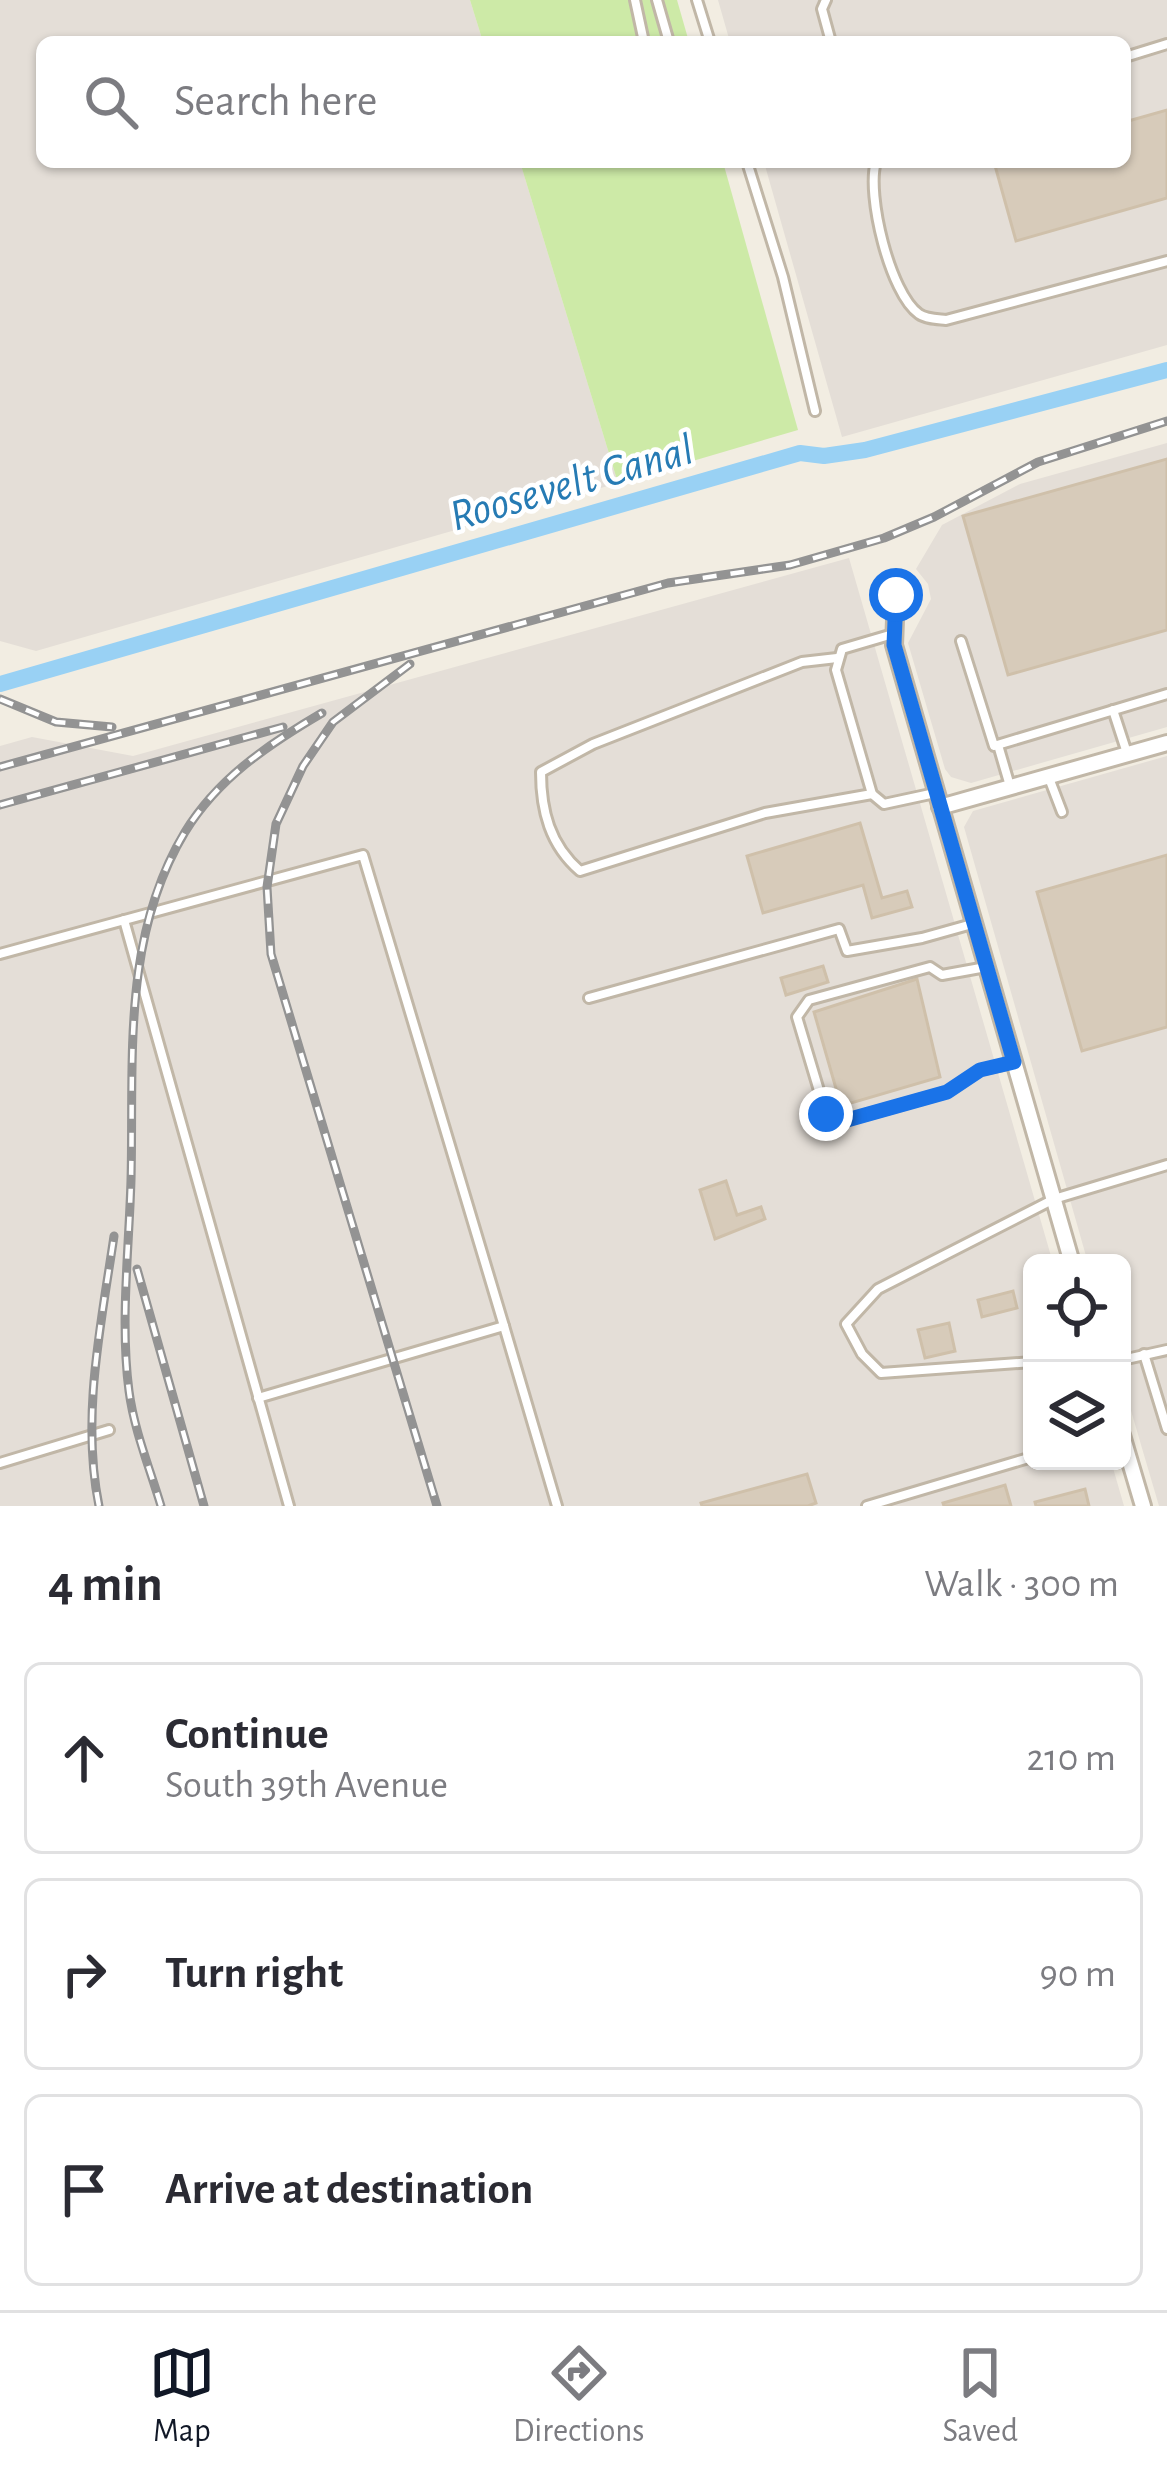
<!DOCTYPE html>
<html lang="en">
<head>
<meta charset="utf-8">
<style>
	:root { --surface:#fff; --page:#f2f2f3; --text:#2b2b33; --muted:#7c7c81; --line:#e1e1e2; --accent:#111827 }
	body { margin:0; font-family:"Alegreya Sans",sans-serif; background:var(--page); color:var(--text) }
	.controls { position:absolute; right:36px; bottom:36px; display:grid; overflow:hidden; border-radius:18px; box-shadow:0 3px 9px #0004 }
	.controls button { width:108px; height:108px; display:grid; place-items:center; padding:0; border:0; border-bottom:3px solid var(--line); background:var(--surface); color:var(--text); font:60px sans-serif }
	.stop { position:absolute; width:36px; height:36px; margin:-27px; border:9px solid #1a73e8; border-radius:50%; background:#fff }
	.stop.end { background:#1a73e8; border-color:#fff; box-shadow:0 3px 12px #0008 }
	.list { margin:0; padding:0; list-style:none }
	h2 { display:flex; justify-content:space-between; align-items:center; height:156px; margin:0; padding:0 48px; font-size:51px }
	h2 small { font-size:39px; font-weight:400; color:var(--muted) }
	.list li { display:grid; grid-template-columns:78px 1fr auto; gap:36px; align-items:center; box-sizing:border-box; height:192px; margin:0 24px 24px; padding:0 24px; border:3px solid var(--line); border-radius:18px }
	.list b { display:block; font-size:45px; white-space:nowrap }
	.list p { margin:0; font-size:39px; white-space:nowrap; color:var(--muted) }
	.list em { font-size:39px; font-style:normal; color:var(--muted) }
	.icon { flex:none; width:66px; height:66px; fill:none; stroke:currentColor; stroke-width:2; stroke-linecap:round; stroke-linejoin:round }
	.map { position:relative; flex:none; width:1167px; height:1506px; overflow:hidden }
	.search { position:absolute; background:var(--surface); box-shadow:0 3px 9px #0004; left:36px; right:36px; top:36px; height:132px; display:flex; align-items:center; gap:30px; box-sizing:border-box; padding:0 42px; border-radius:18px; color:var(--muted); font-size:45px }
	.sheet { height:804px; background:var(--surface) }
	nav { display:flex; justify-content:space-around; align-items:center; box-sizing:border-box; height:168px; border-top:3px solid var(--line); background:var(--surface); font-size:33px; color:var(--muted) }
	nav a { display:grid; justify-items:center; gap:6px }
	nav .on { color:var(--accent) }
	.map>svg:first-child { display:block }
	.industrial { fill:#e4ded7 }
	.green { fill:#cdeaa7 }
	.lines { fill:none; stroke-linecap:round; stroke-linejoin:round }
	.canal { stroke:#99d1f4; stroke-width:16 }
	.building { fill:#d7cbba; stroke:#cfc0aa; stroke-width:3 }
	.service-casing { stroke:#c1b7a7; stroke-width:14 }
	.minor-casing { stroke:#c1b7a7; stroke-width:20 }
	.service { stroke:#fff; stroke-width:8 }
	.minor { stroke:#fff; stroke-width:14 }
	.rail-casing { stroke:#939393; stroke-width:9 }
	.rail { stroke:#fff; stroke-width:4.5; stroke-dasharray:14; stroke-linecap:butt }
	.route { stroke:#1a73e8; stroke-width:15 }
	.labels { text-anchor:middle; stroke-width:9; stroke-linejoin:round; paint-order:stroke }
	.water-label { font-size:45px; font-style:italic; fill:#267bb4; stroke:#fff }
</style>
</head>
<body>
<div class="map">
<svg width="1167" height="1506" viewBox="0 0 1167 1506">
	<rect width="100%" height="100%" fill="#f2ede2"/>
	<g class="industrial">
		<path d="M0,0H470L483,42H42V162H520L618,483L36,651L0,641Z"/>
		<path d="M718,0H1167V345L842,437L764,162H1125V42H730Z"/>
		<path d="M1167,443V727L971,783L951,777L945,769L908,643L931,599L928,584L916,569L942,525L1020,484Z"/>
		<path d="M849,558L1053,1263H1032V1461H1111L1124,1506H0V746L32,737L133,756Z"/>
		<path d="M1167,756V1506H1159L1122,1380V1263H1088L964,827L973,811Z"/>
	</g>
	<g class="green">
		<path d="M470,0H677L689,42H483Z"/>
		<path d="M520,162H723L798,430L618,483Z"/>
	</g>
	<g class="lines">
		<path class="canal" d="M0,684L800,453L824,456L865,450L1167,370"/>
	</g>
	<g class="building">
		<path d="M1167,110V198L1016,241L994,162H1125V122Z"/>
		<path d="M1167,459V630L1008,675L963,516Z"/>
		<path d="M860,823L882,898L907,891L912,907L872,918L863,885L763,913L747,856Z"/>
		<path d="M1167,855V1027L1082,1051L1037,892Z"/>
		<path d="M823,966L828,982L786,995L781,978Z"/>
		<path d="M917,979L940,1077L841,1106L814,1012Z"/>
		<path d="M726,1181L737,1215L761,1207L765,1219L715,1239L700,1190Z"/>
		<path d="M1013,1291L1017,1308L982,1317L978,1300Z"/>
		<path d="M949,1323L955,1351L925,1358L918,1330Z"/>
		<path d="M807,1474L816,1503L808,1506H702L701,1503Z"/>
		<path d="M1005,1485L1011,1506H944L943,1503Z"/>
		<path d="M1085,1489L1089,1506H1036L1035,1502Z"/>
	</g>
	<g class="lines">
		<defs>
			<g id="service">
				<path d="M635,0L644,42"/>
				<path d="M657,0L669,42"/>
				<path d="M697,0L710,42"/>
				<path d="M826,0L822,9L831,42"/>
				<path d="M1125,57L1167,44"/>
				<path d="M747,162L783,277L815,411"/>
				<path d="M876,162C866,194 890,294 919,314C926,319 937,319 946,320L1167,261"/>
				<path d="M893,634L842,649L836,670L872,794L884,804L935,793"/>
				<path d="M961,641L994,746L1167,694"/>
				<path d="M837,658L802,662L593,744L541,772C541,811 550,845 580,871L765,813L872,794"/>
				<path d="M1113,710L1127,753"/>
				<path d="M998,745L1010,786"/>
				<path d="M1049,778L1062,812"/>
				<path d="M124,920L289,1506"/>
				<path d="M0,954L363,855L504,1326L258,1398"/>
				<path d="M986,967L942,975L930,967L809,1000L797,1017L826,1114L847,1120L947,1092L980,1070L1013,1063"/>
				<path d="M589,998L839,929L847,951L922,938L972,924"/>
				<path d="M504,1326L557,1506"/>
				<path d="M1144,1354L1167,1429"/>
				<path d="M1122,1360L1167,1350"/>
				<path d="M1032,1362L881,1373L862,1354L846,1324L878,1289L1054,1199L1167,1165"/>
				<path d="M0,1463L109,1430"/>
				<path d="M867,1506L1032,1457"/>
			</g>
			<g id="minor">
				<path d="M896,595L894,645L1072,1263"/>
				<path d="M940,807L1167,743"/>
				<path d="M1122,1435L1143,1506"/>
			</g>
		</defs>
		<use href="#service" class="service-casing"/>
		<use href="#minor" class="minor-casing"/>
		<use href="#service" class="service"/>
		<use href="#minor" class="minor"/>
		<defs>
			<g id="rail">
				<path d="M410,664L333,722L303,766L276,824L267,887L271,954L437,1506"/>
				<path d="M0,699L56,722L112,727"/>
				<path d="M0,767L668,583L790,565L884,538L934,517L1038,462L1167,421"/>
				<path d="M0,805L283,727"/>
				<path d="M137,1269L204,1506"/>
				<path d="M99,1506C81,1417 101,1325 114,1236"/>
				<path d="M161,1506C150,1469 134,1430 129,1391C120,1322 129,1250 131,1180C134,1062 121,938 185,832C218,778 269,744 322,713"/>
			</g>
		</defs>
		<use href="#rail" class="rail-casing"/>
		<use href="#rail" class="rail"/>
	</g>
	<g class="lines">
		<path class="route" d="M826,1114L847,1120L947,1092L980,1070L1014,1062L894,645L896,595"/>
	</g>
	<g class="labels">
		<g class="water-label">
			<text transform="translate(571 481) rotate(-16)" y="16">Roosevelt Canal</text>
		</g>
	</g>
</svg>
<div class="controls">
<button><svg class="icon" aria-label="locate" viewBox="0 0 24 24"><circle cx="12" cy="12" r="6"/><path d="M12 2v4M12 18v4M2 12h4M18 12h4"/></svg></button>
<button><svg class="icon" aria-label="layers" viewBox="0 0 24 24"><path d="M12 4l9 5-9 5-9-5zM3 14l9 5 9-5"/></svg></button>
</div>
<div class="stop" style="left:896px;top:595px"></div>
<div class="stop end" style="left:826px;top:1114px"></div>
<div class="search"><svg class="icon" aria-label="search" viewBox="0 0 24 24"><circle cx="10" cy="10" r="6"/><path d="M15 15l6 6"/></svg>Search here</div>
</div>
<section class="sheet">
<h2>4 min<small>Walk · 300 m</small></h2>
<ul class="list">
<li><svg class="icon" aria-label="ahead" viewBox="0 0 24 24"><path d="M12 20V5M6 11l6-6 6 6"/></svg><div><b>Continue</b><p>South 39th Avenue</p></div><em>210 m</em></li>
<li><svg class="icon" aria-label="right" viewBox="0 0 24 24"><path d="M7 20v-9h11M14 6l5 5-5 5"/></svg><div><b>Turn right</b></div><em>90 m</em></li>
<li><svg class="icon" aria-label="arrive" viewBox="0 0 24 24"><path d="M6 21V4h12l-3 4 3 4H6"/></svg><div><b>Arrive at destination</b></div></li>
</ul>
</section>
<nav>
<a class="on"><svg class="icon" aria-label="map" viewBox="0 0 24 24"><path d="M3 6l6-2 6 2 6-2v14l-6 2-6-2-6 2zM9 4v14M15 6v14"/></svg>Map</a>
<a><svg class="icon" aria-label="directions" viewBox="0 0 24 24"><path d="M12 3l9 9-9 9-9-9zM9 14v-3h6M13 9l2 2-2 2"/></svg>Directions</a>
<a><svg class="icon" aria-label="saved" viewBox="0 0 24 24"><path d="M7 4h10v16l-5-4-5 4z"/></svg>Saved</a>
</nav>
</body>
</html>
